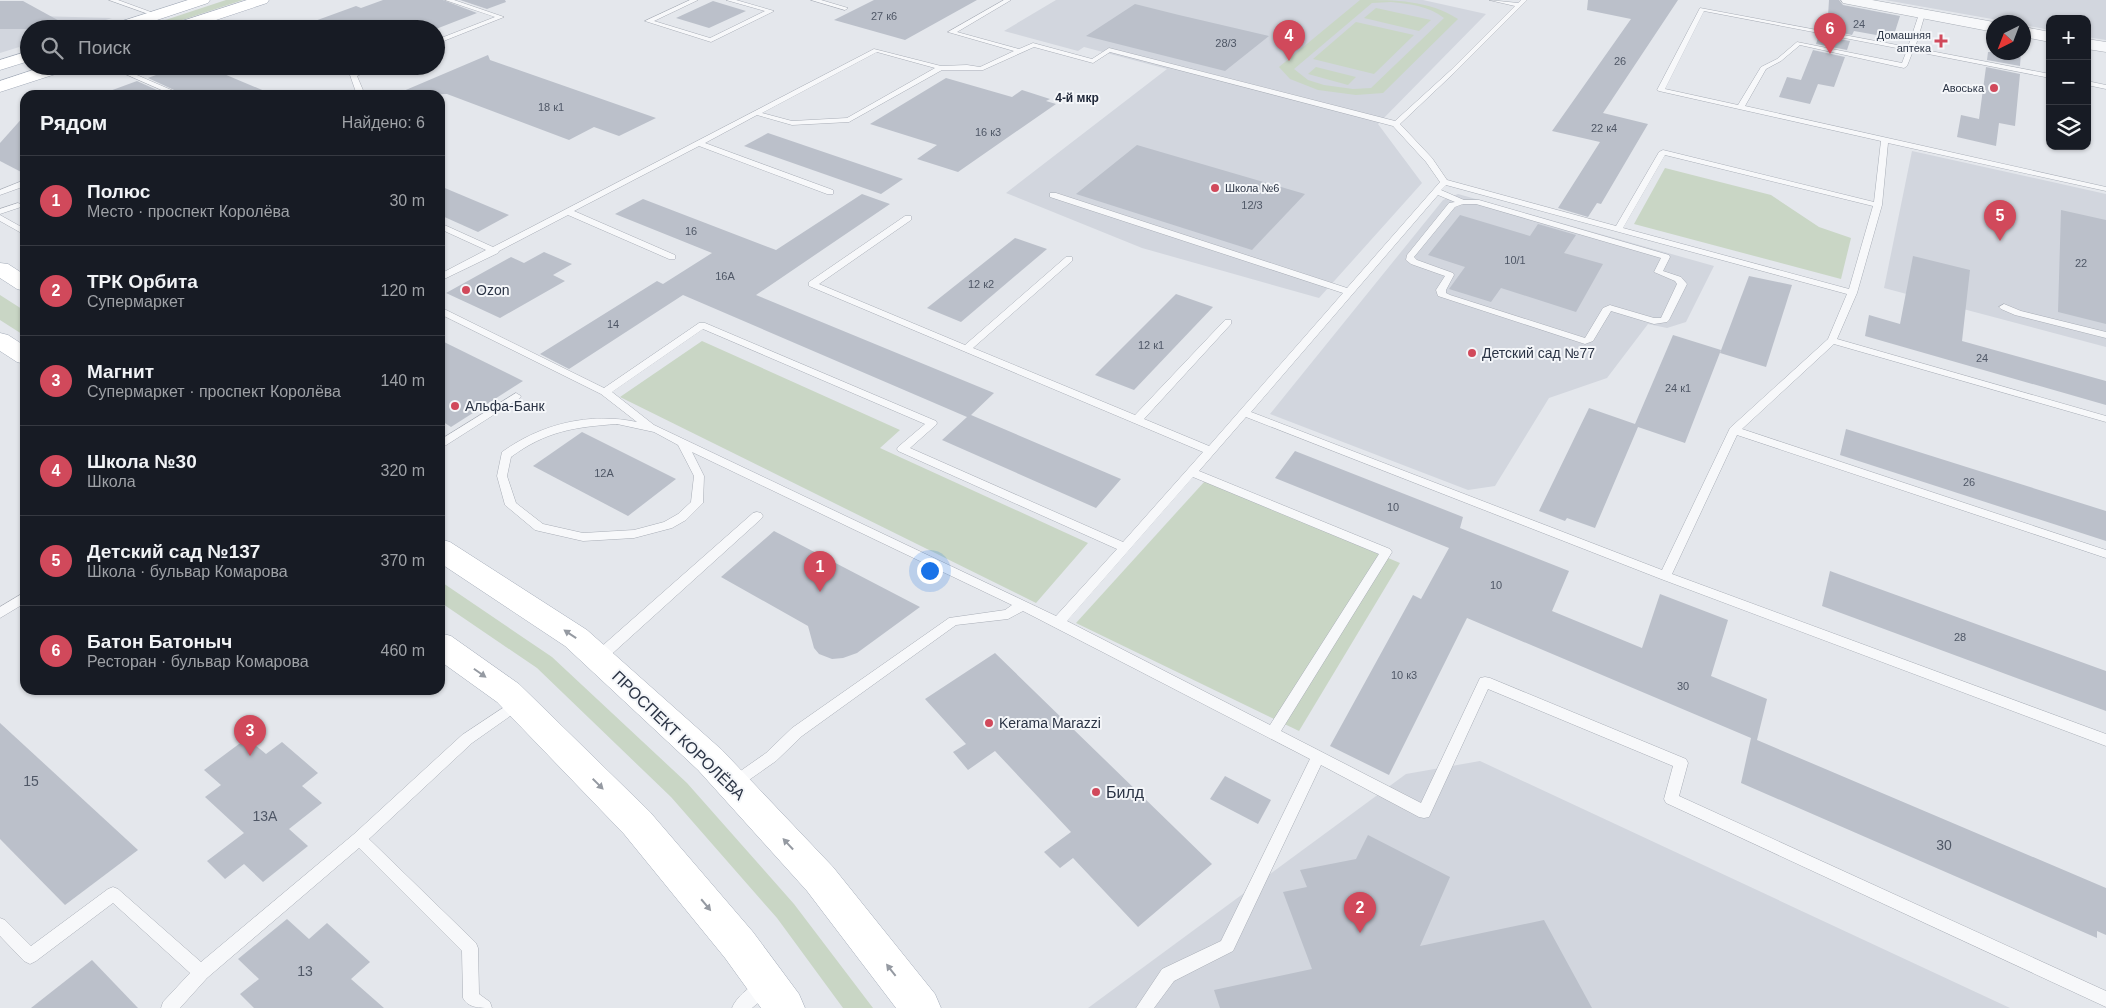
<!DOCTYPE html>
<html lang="ru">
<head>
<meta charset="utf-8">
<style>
	:root { --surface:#171b24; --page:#242831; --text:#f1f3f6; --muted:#9ea1a6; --line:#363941; --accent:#d1495b }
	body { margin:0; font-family:Helvetica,sans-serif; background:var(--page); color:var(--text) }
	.controls { position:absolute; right:15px; top:15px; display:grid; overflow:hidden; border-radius:10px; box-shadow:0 1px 4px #0004 }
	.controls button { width:45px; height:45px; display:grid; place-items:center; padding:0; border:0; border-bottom:1px solid var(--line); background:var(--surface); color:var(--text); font:25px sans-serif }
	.compass { position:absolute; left:1986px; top:15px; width:45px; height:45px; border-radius:50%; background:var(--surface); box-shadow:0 1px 4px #0004; rotate:222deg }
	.you { position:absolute; left:929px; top:570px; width:18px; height:18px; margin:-12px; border:4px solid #fff; border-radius:50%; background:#1a73e8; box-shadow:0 0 0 8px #1a73e833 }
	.badge { display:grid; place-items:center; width:32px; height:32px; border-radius:50%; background:var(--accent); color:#fff; font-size:16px; font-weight:700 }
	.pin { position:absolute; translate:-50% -41px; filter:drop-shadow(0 1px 2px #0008) }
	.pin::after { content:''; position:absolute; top:26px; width:18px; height:15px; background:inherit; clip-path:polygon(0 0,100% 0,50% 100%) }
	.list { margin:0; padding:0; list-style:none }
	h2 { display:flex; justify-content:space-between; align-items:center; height:65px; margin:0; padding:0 20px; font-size:21px }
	h2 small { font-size:16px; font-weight:400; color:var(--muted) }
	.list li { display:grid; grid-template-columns:32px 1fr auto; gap:15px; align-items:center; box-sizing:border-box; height:90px; padding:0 20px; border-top:1px solid var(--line) }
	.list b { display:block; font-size:19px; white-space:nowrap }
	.list p { margin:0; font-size:16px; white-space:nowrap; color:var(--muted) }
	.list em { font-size:16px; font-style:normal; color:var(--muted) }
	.icon { flex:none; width:28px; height:28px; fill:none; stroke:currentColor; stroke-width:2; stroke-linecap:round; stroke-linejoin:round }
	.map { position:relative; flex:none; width:2106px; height:1008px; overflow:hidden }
	.search { position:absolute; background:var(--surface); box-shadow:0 1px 4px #0004; left:20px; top:20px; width:425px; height:55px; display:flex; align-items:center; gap:12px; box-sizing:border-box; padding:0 18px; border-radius:28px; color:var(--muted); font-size:19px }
	.panel { position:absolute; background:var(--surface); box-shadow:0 1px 4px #0004; left:20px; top:90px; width:425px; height:605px; border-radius:15px }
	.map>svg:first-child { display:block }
	.built { fill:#d2d6de }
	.green { fill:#c9d6c5; fill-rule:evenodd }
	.building { fill:#bbc0ca }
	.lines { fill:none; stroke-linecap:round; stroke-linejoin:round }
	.service-casing { stroke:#a9aeb7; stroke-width:1 }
	.tertiary-casing { stroke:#a9aeb7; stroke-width:1 }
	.primary-casing { stroke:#a3abb8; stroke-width:1 }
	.service { fill:#f7f8fa; fill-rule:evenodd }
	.tertiary { fill:#f7f8fa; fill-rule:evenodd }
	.primary { fill:#fff; fill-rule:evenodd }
	.oneway { fill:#959aa2 }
	.poi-dot { fill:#d1495b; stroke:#f4f6f9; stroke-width:2 }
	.labels { text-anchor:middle; stroke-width:4; stroke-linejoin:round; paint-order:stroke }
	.number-label { font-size:11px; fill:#4f5766 }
	.far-poi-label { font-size:11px; fill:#2b3445; stroke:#f4f6f9; text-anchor:end }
	.far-neighbourhood-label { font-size:12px; font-weight:bold; fill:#1d2536; stroke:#f4f6f9 }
	.poi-label { font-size:14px; fill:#2b3445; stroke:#f4f6f9; text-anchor:start }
	.near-number-label { font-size:14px; fill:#4f5766 }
	.near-street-label { font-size:16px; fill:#2b3445; stroke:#f4f6f9 }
	.near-poi-label { font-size:16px; fill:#2b3445; stroke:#f4f6f9; text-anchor:start }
</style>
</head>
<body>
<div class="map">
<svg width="2106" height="1008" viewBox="0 0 2106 1008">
	<rect width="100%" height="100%" fill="#e4e7ec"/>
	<g class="built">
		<path d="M1056,0H1423L1486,14L1378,124L1422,183L1319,298L1142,248L1006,193L1167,69L1084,47L1078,51L1004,31Z"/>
		<path d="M1885,0H2106V40L2087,37V19H2050V30L2024,25V22H2009Z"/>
		<path d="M0,15L112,18L78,29H29V44L0,53Z"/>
		<path d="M1912,151L2106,194V347L1884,288Z"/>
		<path d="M1458,194L1714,266L1686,322L1667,328L1648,324L1607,378L1549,398L1495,486L1468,490L1270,414L1443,200Z"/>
		<path d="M1480,761L2010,1008H1088L1406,774Z"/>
	</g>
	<g class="green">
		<path d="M226,0H243L155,29H138Z"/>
		<path d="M1360,0C1395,0 1429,0 1458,19L1383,93L1356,95L1318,90L1290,79L1279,67ZM1391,2C1410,4 1429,6 1444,18L1371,88L1353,89L1324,85L1308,80L1294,69L1372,3Z"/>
		<path d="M1376,8L1431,20L1419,31L1364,18Z"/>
		<path d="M1356,22L1414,35L1374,74L1313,59Z"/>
		<path d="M1316,67L1356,77L1348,85L1308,74Z"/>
		<path d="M1665,168L1771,195L1819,227L1851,238L1841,279L1634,224Z"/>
		<path d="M0,295L25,311V336L0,320Z"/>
		<path d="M702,341L900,430L880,448L1088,543L1036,603L620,397Z"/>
		<path d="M1205,481L1400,563L1299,731L1076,623Z"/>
		<path d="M440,581L552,657L687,783L794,904L873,1008H843L777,918L671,797L537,668L440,602Z"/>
	</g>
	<g class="building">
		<path d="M383,0H443L477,13L436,29H302L301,26L356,6L361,8Z"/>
		<path d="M460,0H505L506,2L487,9Z"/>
		<path d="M874,0H977L905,40L834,20Z"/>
		<path d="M1588,0H1678L1603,113L1648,124L1601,204L1597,203L1588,217L1558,208L1600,142L1552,131L1631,19L1587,10Z"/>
		<path d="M1829,0H1839L1843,5L1900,16L1893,38L1854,31L1852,35L1822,29L1828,16Z"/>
		<path d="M0,1H23L74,29H0Z"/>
		<path d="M713,1L746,11L709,28L676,18Z"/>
		<path d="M1135,4L1179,15L1269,36L1225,71L1086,36Z"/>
		<path d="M1819,35L1850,41L1847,50L1816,44Z"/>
		<path d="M1813,50L1845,57L1834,87L1818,84L1810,104L1779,97L1787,77L1801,80Z"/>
		<path d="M1988,52H2021L2020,66L1987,60Z"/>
		<path d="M488,55L490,60L656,118L619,136L594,127L569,140L447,94L394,95Z"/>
		<path d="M180,66H205L274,95H185L148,78Z"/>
		<path d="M1986,67L2020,74L2015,126L1999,123L1996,146L1957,137L1961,115L1979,119Z"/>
		<path d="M946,78L1012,97L1022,90L1050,99L1046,101L1056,104L958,172L917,159L937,145L870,124Z"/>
		<path d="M137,81L168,95H108L107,92Z"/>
		<path d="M25,115V174L0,161V143Z"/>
		<path d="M768,133L903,179L881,194L744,146Z"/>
		<path d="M1137,145L1305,194L1252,250L1076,194Z"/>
		<path d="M440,186L509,215L478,232L440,215Z"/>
		<path d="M862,194L890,204L756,295L994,393L971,415L1121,479L1096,508L942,440L967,417L683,295L569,369L540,354L657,281L663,284L712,253L615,214L643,199L776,250Z"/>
		<path d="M2061,210L2106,220V324L2058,312Z"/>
		<path d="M1460,215L1530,236L1538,224L1576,235L1564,253L1603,264L1576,312L1501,288L1491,302L1449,289L1465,267L1428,255Z"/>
		<path d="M1015,238L1047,249L961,322L927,308Z"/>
		<path d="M544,252L572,264L553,275L565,281L500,318L446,293L511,257L524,263Z"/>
		<path d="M1913,256L1970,270L1962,341L2106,381V405L1865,336L1869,315L1900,324Z"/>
		<path d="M1749,276L1792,285L1766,367L1720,353Z"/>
		<path d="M1176,294L1213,307L1134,390L1095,375Z"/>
		<path d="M1673,335L1721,350L1685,443L1638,427L1595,528L1567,518L1565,521L1539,511L1589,408L1635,424Z"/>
		<path d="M440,340L523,381L451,427L440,420Z"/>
		<path d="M1846,429L2106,511V541L1840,455Z"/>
		<path d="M582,432L676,479L628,516L533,466Z"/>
		<path d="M1295,451L1463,517L1460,528L1569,571L1552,611L1642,648L1660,594L1728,620L1711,676L1767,699L1757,740L2106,888V935L2097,931V938L1741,783L1751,738L1467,618L1389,775L1330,746L1413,595L1421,599L1449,548L1275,478Z"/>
		<path d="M774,531L920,607L857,653L843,658L832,659L819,654L814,648L808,626L721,577Z"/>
		<path d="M1830,571L2106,671V711L1822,606Z"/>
		<path d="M995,653L1212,864L1138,927L1073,858L1060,868L1044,852L1071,832L995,751L968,770L953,752L966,744L925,699Z"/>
		<path d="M0,723L138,850L65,905L0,839Z"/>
		<path d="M247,738L266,754L282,742L318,773L302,786L322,803L289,829L308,846L263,882L244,864L225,879L207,861L244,833L205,797L221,785L204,770Z"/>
		<path d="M1225,776L1271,800L1258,824L1210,799Z"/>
		<path d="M1368,835L1450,877L1420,946L1544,920L1592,1008H1220L1214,990L1312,969L1283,892L1307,887L1300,870L1356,859Z"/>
		<path d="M287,919L309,939L327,923L370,962L351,979L384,1008H254L240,994L259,979L238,959Z"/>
		<path d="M92,960L138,1008H31Z"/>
	</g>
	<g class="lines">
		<defs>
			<g id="service">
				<path d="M109,0H118L159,15L154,16Z"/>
				<path d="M445,0H454L504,17L436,44V40L495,17Z"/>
				<path d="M690,0H698L654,21L710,38L765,11L726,0H736L774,11L711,42L645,21Z"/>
				<path d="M811,0H821L848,8L845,10Z"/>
				<path d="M1004,0H1011L957,32L1019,49L1033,43L1092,59L1109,48L1395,121L1451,70L1515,6L1489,0L1518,3L1521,0H1527L1455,72L1400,124L1432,158L1447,180L1616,226L1659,152L1663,150L1874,202L1881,141L1659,91L1657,90L1700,8L1908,47L1919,14L1922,12L1925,14L1915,48L2050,74V78L1913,51L1907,66L1904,68L1800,45L1781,61L1766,69L1745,106L2106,187V191L1888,143L1882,205L1857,293L1837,339L2106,416V422L1834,344L1742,429L2106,550V558L1737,435L1672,574L2106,734V746L1661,579L1246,417L1199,471L1390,549L1392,552L1281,731L1421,803L1480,678L1485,677L1490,678L1686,759L1688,763L1679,796L2106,991V1007L1666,803L1664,799L1673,766L1488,689L1429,817L1424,818L1419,817L1321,765L1233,951L1174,981L1154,1008H1136L1162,969L1221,941L1310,759L1023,611L1008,619L956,625L802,736L776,761L739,787L734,789L729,787L727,783L729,779L766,753L792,728L949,618L1005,610L1012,605L692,452L704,476L703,503L686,520L672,528L634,538L583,541L539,531L535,530L505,505L497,476L502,452C541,424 589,412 637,422L601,394L440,314V307L604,388L699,323H705L936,421L937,423L936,425L910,448L1123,542L1203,452L809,286V282L905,216H911V220L819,284L965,345L1066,257H1072V261L973,348L1135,415L1225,320H1231V324L1144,419L1209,446L1343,293L1050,197V193H1056L1347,288L1440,182L1426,162L1393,126L1110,52L1093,63L1034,47L983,70H942L849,122L792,125L757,115L705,143L833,190V194H827L699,146L574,211L675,255V259H669L568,215L499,251L498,253L440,281V274L486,250L440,229V223L493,247L874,49L941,66L967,65L980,67L1014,51L948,32ZM1704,11L1907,50L1902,63L1797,42L1777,59L1761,67L1738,105L1665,89ZM877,52L935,68L847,118L792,121L762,113ZM1665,155L1873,206L1849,289L1623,228ZM1446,185L1847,294L1828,339L1730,428L1662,570L1251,412L1438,195L1455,202L1449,203L1407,255L1406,260L1411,264L1445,276L1436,290L1438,296L1585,344L1593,341L1611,311L1654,324L1667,322L1669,320L1687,284L1681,277L1663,271L1670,257L1669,255L1479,200H1464L1441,190ZM1463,204H1476L1661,258L1654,272L1675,281L1677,284L1661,318H1654L1613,306L1610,305L1603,308L1585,338L1450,295L1446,293V290L1454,275L1453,273L1417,260L1414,257L1455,207ZM703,329L925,424L898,447L897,449L898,451L1117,549L1056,616L654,425L612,392ZM617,424L654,432L678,445L694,476L691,502L678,514L664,522L634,530L583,533L543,524L516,503L507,476L511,457C546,431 575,427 617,424ZM1193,477L1379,554L1270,725L1067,621Z"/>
				<path d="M107,66H116L183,95H173Z"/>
				<path d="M368,66H378L357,76L365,95H357L350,75Z"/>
				<path d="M2087,81L2106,85V89L2087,85Z"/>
				<path d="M22,181H25V186L0,195V190Z"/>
				<path d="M18,203L22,205L21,207L0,214V209Z"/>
				<path d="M0,215L25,229V235L0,221Z"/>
				<path d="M2004,304L2021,311L2106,332V338L2015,315L2001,309L1999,307Z"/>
				<path d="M516,393L521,396L520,398L440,449V440Z"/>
				<path d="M757,512L761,513L763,516L761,519L603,662L598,663L593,662L592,658L593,654L753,513Z"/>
				<path d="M25,592V603L0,618V607Z"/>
				<path d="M518,698L523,699L525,703L523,707L472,743L369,839L476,943L478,948L479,994L490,1002L492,1008C480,1008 468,1008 463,998L462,951L359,848L207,978L180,1008H161L163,1002L190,973L113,903L36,961L30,964L24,961L0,936V918L5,920L31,946L108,889L113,887L118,889L201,962L354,834L462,735Z"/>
				<path d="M763,980L769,982L771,988L769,994L752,1008H732C736,997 752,984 763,980Z"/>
			</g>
			<g id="tertiary">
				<path d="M1841,0H1872L1994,22V32L1848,4L1843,3Z"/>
				<path d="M2024,27L2050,32V42L2024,37Z"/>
				<path d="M2087,39L2106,42V52L2087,49Z"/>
			</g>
			<g id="primary">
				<path d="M188,0H210L208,3L130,29H105L107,26Z"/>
				<path d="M247,0H269L267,3L189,29H172L171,27L173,24Z"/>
				<path d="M29,51V61L0,70V60Z"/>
				<path d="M45,66H70L68,70L0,92V81Z"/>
				<path d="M0,263L8,264L25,275V291L17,289L0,278Z"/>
				<path d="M0,333L8,335L25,346V364L17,362L0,351Z"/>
				<path d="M440,539L450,542L587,630L722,750L833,867L935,994L941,1008H896L807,891L698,770L565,646L440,563Z"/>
				<path d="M440,633L451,636L519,684L650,812L753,932L799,994L805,1008H761L725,958L624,834L497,702L440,661Z"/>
			</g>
		</defs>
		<use href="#service" class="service-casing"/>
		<use href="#tertiary" class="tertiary-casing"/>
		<use href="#primary" class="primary-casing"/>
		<use href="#service" class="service"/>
		<use href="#tertiary" class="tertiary"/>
		<use href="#primary" class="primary"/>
	</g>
	<defs><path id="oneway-solid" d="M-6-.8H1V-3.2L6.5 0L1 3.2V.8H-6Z" transform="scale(1.25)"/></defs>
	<g class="oneway">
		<use href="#oneway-solid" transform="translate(570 634) rotate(-146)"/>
		<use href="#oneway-solid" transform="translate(480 673) rotate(35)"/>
		<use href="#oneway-solid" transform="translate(598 784) rotate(45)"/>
		<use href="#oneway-solid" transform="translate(788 844) rotate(-133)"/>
		<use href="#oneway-solid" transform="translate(706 905) rotate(50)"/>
		<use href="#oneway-solid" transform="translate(891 970) rotate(-128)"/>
	</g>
	<g class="poi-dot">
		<path d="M1938.5 33.5h5v5h5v5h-5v5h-5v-5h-5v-5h5z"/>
		<circle cx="1994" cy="88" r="5"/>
		<circle cx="1215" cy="188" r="5"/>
		<circle cx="466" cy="290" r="5"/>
		<circle cx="1472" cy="353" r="5"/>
		<circle cx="455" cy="406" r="5"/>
		<circle cx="989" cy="723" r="5"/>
		<circle cx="1096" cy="792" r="5"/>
	</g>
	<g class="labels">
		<g class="number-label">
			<text x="884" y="20">27 к6</text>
			<text x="1859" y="28">24</text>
			<text x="1226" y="47">28/3</text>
			<text x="1620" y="65">26</text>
			<text x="551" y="111">18 к1</text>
			<text x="1604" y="132">22 к4</text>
			<text x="988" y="136">16 к3</text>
			<text x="1252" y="209">12/3</text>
			<text x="691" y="235">16</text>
			<text x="1515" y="264">10/1</text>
			<text x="2081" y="267">22</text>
			<text x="725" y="280">16А</text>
			<text x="981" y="288">12 к2</text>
			<text x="613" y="328">14</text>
			<text x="1151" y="349">12 к1</text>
			<text x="1982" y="362">24</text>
			<text x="1678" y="392">24 к1</text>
			<text x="604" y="477">12А</text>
			<text x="1969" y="486">26</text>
			<text x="1393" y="511">10</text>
			<text x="1496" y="589">10</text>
			<text x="1960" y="641">28</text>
			<text x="1404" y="679">10 к3</text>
			<text x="1683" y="690">30</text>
		</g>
		<g class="far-poi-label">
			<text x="1931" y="39">Домашняя<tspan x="1931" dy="13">аптека</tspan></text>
			<text x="1984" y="92">Авоська</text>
			<text x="1225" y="192" text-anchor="start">Школа №6</text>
		</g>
		<g class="far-neighbourhood-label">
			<text x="1077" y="102">4-й мкр</text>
		</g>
		<g class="poi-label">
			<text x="476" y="295">Ozon</text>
			<text x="1482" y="358">Детский сад №77</text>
			<text x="465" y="411">Альфа-Банк</text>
			<text x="999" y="728">Kerama Marazzi</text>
		</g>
		<g class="near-number-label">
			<text x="31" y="786">15</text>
			<text x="265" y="821">13А</text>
			<text x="1944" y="850">30</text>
			<text x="305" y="976">13</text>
		</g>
		<g class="near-street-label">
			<text transform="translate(679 735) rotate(44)" y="6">ПРОСПЕКТ КОРОЛЁВА</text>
		</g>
		<g class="near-poi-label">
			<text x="1106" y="798">Билд</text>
		</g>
	</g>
</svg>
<div class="controls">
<button>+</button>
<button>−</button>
<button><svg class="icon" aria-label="layers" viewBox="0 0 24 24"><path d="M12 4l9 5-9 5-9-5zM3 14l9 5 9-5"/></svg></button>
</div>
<svg class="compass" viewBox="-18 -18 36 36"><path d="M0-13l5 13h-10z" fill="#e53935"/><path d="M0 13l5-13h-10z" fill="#9ea1a6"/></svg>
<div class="you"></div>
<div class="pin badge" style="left:820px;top:592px">1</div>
<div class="pin badge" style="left:1360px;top:933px">2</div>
<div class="pin badge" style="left:250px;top:756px">3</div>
<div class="pin badge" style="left:1289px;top:61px">4</div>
<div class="pin badge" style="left:2000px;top:241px">5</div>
<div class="pin badge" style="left:1830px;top:54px">6</div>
<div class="search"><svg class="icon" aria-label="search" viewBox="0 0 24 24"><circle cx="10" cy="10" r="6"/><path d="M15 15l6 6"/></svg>Поиск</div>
<section class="panel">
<h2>Рядом<small>Найдено: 6</small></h2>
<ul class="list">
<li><span class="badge">1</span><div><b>Полюс</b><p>Место · проспект Королёва</p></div><em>30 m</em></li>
<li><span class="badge">2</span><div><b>ТРК Орбита</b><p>Супермаркет</p></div><em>120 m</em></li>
<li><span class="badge">3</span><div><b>Магнит</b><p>Супермаркет · проспект Королёва</p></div><em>140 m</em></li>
<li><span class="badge">4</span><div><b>Школа №30</b><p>Школа</p></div><em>320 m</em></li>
<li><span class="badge">5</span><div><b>Детский сад №137</b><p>Школа · бульвар Комарова</p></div><em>370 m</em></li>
<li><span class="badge">6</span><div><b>Батон Батоныч</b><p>Ресторан · бульвар Комарова</p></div><em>460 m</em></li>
</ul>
</section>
</div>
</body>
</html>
